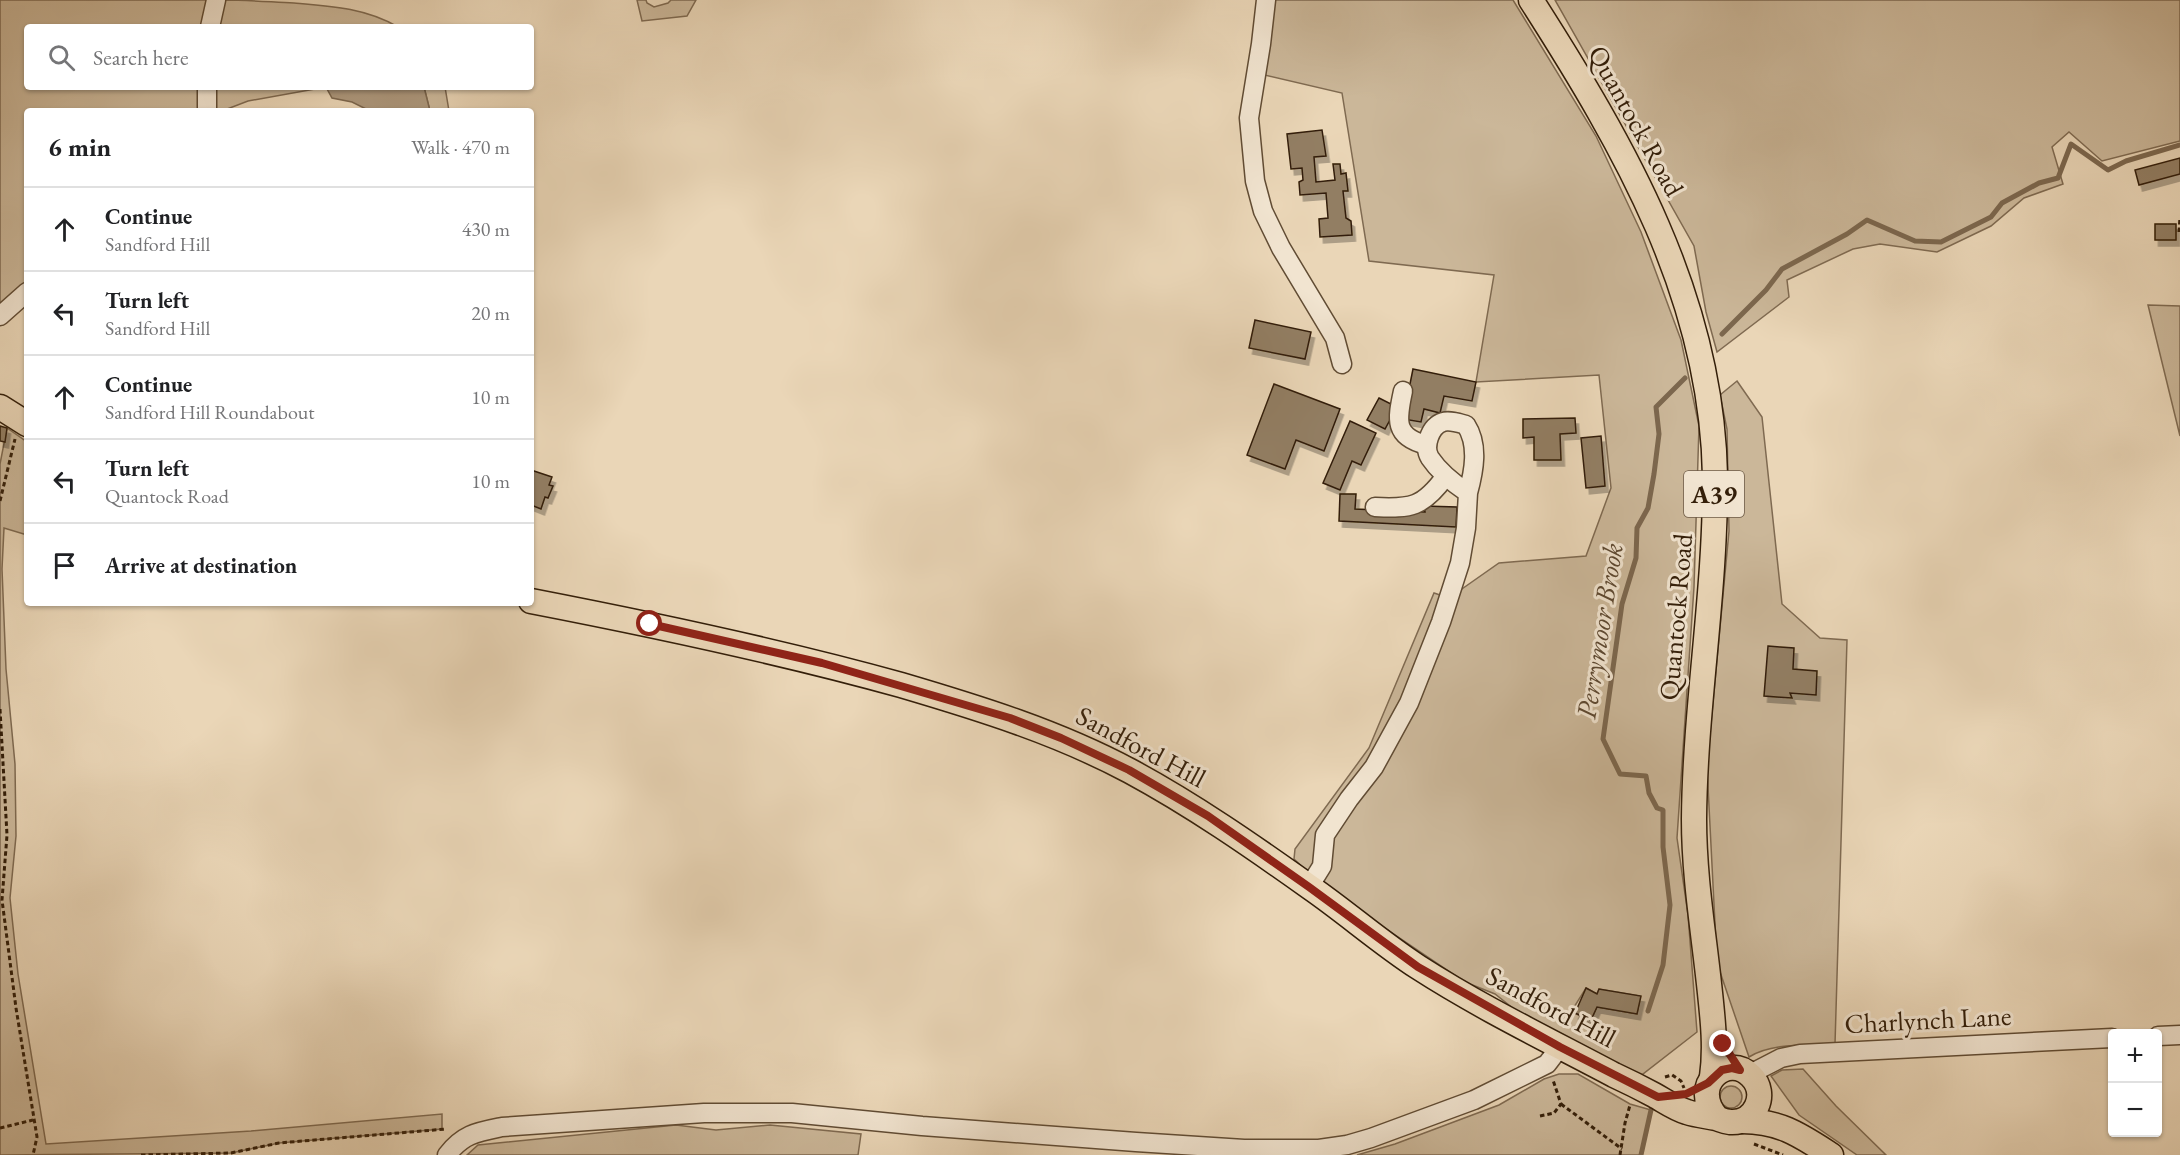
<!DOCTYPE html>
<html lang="en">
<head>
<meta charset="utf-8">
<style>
	:root { --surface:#fff; --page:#f2f2f2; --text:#202124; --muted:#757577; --line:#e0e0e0 }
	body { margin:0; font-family:"EB Garamond",serif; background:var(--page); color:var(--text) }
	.controls { position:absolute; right:18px; bottom:18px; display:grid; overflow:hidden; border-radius:6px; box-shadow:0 2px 4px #0004 }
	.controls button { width:54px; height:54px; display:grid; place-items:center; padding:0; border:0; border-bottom:2px solid var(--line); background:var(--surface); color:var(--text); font:30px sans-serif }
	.stop { position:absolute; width:18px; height:18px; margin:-14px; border:4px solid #8f2418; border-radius:50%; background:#fff }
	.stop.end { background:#8f2418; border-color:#fff; box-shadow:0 2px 6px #0008 }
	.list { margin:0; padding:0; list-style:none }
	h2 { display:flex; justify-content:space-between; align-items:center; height:78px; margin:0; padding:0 24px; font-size:26px }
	h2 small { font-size:20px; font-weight:400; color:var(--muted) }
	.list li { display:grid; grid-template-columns:39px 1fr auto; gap:18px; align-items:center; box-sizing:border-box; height:84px; padding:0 24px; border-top:2px solid var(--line) }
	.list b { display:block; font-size:22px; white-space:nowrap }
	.list p { margin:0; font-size:20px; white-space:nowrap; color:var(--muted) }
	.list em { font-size:20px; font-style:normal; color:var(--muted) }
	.icon { flex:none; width:33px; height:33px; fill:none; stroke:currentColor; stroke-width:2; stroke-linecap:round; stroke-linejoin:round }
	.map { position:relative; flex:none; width:2180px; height:1155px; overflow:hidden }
	.search { position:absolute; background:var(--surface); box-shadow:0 2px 4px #0004; left:24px; top:24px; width:510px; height:66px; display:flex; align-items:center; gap:15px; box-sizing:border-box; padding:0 21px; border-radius:6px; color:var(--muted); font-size:22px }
	.panel { position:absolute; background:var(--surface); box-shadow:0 2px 4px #0004; left:24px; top:108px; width:510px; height:498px; border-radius:6px }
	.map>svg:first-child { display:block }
	.green { fill:#cbb799; stroke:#7f6a51; stroke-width:1.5; fill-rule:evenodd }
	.water { fill:#ac977c; stroke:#7c674e; stroke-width:1.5 }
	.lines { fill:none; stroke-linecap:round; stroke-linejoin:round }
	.stream { stroke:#7c674e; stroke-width:5 }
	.building { fill:#927e63; stroke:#331e09; stroke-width:1.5; filter:url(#shadow) }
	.minor-casing { stroke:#614c34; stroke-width:21 }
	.major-casing { stroke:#331e09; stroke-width:27 }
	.path { stroke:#331e09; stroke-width:3; stroke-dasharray:4.5 3; stroke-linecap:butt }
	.minor { stroke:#f1e4d0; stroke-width:18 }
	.major { stroke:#ead6b7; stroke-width:24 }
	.route { stroke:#8f2418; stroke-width:8 }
	.labels { text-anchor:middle; stroke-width:6; stroke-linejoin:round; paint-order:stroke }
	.shield { fill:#f1e4d0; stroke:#6c5945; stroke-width:1.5 }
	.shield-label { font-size:26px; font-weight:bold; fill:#331e09 }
	.street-label { font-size:27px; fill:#331e09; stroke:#f1e4d0 }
	.water-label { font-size:28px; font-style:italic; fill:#5d4831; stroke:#f1e4d0 }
</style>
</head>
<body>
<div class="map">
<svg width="2180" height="1155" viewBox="0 0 2180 1155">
	<defs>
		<filter id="shadow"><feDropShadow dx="3.5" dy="6" stdDeviation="0" flood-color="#0004"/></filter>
	</defs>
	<rect width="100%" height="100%" fill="#ead6b7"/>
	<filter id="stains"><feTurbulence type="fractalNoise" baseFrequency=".00333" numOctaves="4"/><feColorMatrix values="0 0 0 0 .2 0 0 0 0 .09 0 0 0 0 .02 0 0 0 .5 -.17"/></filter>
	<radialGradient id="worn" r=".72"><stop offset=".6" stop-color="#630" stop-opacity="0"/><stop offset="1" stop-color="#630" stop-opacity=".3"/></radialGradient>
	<g class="green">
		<path d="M0,0H209L203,27H27V87H199V111H27V283L0,305Z"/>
		<path d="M224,0C248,0 271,2 294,3C330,6 366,8 398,27H217Z"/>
		<path d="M637,0H646L647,3L654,7L668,3L671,0H696L687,16L642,21Z"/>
		<path d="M1266,0H1513L1596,136L1641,232L1681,340L1699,426L1694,587L1677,838L1688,915L1697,1032L1639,1077L1534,1025L1495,994L1465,982L1324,887L1294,859L1295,849L1369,748L1434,593L1449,598L1499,563L1586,556L1611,488L1599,375L1476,382L1494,275L1369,261L1342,93L1256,73ZM1586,988L1597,994L1599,989L1640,996L1637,1014L1597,1007L1591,1020L1571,1012Z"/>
		<path d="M1555,0H2180V141L2102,161L2069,132L2052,147L2063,184L2024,198L1991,226L1937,252L1880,244L1853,249L1787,280L1789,297L1717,352L1706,312L1694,246Z"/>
		<path d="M215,87H326L248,101L222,111H216Z"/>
		<path d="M424,87H445L449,111H430Z"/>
		<path d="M2148,305L2180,306V436Z"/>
		<path d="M1737,381L1762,417L1782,604L1820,638L1847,640L1835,1044C1808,1046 1773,1042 1749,1057L1717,963L1707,767L1729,531L1727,429L1720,395Z"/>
		<path d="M7,428L27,442V535L4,528L2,569L6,669L15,764L16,836L10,898L18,974L46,1144L251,1131L442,1114V1129L279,1143L231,1153L0,1155V464Z"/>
		<path d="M1803,1069L1836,1106L1886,1155H1857L1799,1115L1771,1076L1782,1070Z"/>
		<path d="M1559,1074H1578L1630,1104L1651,1110L1641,1155H1357L1395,1144L1499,1105L1544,1079Z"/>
		<circle cx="1731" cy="1097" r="11"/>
		<path d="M676,1125L716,1130L770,1125L861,1134L858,1155H467L478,1145Z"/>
	</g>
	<path class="water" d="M326,87H424L430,111H370L352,102L332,98Z"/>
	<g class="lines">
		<g class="stream">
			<path d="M1722,334L1766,290L1782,269L1847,234L1867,220L1915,241L1941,242L1991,217L2002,203L2039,183L2058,178L2071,144L2108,170L2126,161L2180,145"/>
			<path d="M1648,1011L1663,965L1670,905L1663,847V810L1657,808L1649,793L1646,776L1620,774L1603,739L1622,604L1636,558L1637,528L1648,508L1654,474L1659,434L1656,407L1685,378"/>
			<path d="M1641,1155L1651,1110"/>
		</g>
	</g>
	<g class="building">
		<path d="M1322,130L1326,156L1314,157L1316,182L1335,180L1333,164H1340L1341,174L1346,173L1348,191H1343L1346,218L1351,221L1352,235L1320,237L1319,219L1328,218L1326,193L1300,195L1299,182L1303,180L1302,168L1291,169L1287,134Z"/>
		<path d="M2180,158V174L2139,185L2135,170Z"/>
		<rect x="2155" y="224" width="21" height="16"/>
		<path d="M1255,320L1311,332L1305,359L1249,348Z"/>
		<path d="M1413,369L1476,382L1472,401L1444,396L1440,413L1424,409L1421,422L1403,419Z"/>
		<path d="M1274,384L1340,409L1324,451L1296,440L1285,469L1247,455Z"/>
		<path d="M1379,398L1397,407L1385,429L1367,420Z"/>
		<path d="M1575,418L1576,433L1560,434L1561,460H1534V437L1523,438V419Z"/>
		<path d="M1350,421L1376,433L1361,465L1352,461L1340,490L1323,483Z"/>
		<path d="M0,426L7,428L5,442L0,441Z"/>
		<path d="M1601,436L1605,486L1586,488L1581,438Z"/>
		<path d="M531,470L552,477L549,485L553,486L548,498L545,497L541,509L531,505Z"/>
		<path d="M1340,494H1356L1355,509L1425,512L1424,506L1457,507L1456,527L1339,521Z"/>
		<path d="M1768,646L1794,648L1793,669L1817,671L1816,695L1790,693L1792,698L1764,696Z"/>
		<path d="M1586,988L1597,994L1599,989L1641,996L1637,1014L1597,1007L1591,1020L1575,1013Z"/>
	</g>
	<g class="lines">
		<defs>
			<g id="minor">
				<path d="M1266,0L1261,44L1249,118L1255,181L1263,211L1281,248L1335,338L1342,364"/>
				<path d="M210,27L216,0"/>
				<path d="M207,111V87"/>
				<path d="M0,316L27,292"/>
				<path d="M1403,391C1397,419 1393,437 1427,445"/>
				<path d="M1375,507C1411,509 1423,507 1445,477"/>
				<path d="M1309,887L1322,866L1325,835L1349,799L1374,767L1409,703L1441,622L1460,563L1466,528L1468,493C1453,483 1440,473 1430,458C1423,447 1430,426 1443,422C1450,420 1459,423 1466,425C1479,445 1474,471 1468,493"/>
				<path d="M2158,1036L2180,1035"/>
				<path d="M1750,1074L1781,1058L1800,1054L2112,1038"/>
				<path d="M447,1155C463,1134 477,1132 502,1127L704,1113H792L922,1126L1136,1142L1244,1149H1319L1347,1145L1371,1138L1474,1100L1547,1064L1560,1047"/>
			</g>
			<g id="major">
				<path d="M1531,0C1625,147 1712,297 1715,476C1716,591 1695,705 1694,819C1694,878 1704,935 1710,993C1713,1021 1716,1049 1712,1077"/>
				<path d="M0,407L27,424"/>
				<path d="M531,601C655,625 779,651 901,685C979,708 1057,732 1130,771C1193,805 1252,846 1311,888C1347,913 1381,943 1418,967C1480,1007 1548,1040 1614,1075C1627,1081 1641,1088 1654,1095C1665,1101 1674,1108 1687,1112C1696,1115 1706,1116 1716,1118C1722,1120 1723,1121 1730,1122C1755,1124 1769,1094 1751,1076C1728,1052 1688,1085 1717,1118"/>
				<path d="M1742,1121C1780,1121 1800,1135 1831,1155"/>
			</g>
		</defs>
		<use href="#minor" class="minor-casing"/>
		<use href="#major" class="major-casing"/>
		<g class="path">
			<path d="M2179,232L2180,217"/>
			<path d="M0,501L15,439"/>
			<path d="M0,709L7,835L2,900L16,1008L37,1137L33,1155"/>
			<path d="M1665,1077L1672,1075L1681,1081L1684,1088"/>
			<path d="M1561,1104L1622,1149"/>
			<path d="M1540,1116L1554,1113L1561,1104L1553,1080"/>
			<path d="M0,1128L33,1120"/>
			<path d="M1754,1144L1783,1155"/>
			<path d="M141,1155L231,1153L279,1143L446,1129"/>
			<path d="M1620,1155L1625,1123L1630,1105"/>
		</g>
		<use href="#minor" class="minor"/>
		<use href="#major" class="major"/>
	</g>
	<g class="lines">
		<path class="route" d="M650,624L822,663L1010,718L1061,738L1129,770L1208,816L1309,887L1418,967L1560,1047L1658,1097L1686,1094L1708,1083L1722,1070L1732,1068L1740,1070L1723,1044"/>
	</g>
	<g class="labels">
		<rect class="shield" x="1684" y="471" width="60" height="46" rx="4.5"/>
		<g class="shield-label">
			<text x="1714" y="503">A39</text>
		</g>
		<g class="street-label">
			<text transform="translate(1636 121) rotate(61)" y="9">Quantock Road</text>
			<text transform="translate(1676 617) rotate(-85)" y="9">Quantock Road</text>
			<text transform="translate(1141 747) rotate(28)" y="9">Sandford Hill</text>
			<text transform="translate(1551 1007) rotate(28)" y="9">Sandford Hill</text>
			<text transform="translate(1928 1020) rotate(-3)" y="9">Charlynch Lane</text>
		</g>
		<g class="water-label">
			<text transform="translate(1599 631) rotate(-81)" y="10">Perrymoor Brook</text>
		</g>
	</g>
	<rect width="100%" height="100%" filter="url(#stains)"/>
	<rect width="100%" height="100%" fill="url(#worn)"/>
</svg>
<div class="controls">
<button>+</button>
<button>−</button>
</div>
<div class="stop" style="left:650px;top:624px"></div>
<div class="stop end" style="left:1723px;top:1044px"></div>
<div class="search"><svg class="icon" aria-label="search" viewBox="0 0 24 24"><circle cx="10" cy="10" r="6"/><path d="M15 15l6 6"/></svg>Search here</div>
<section class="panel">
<h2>6 min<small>Walk · 470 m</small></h2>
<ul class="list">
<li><svg class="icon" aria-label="ahead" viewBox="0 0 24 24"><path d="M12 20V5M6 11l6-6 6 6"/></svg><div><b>Continue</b><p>Sandford Hill</p></div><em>430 m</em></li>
<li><svg class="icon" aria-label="left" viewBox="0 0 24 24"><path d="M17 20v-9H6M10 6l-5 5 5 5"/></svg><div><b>Turn left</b><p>Sandford Hill</p></div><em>20 m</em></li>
<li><svg class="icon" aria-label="ahead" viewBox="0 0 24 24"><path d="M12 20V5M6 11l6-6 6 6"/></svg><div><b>Continue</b><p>Sandford Hill Roundabout</p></div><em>10 m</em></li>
<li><svg class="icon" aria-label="left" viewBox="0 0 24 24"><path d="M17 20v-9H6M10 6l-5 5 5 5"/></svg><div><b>Turn left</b><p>Quantock Road</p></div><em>10 m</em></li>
<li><svg class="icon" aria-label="arrive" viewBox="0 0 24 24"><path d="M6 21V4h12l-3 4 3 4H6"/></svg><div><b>Arrive at destination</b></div></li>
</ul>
</section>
</div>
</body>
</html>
